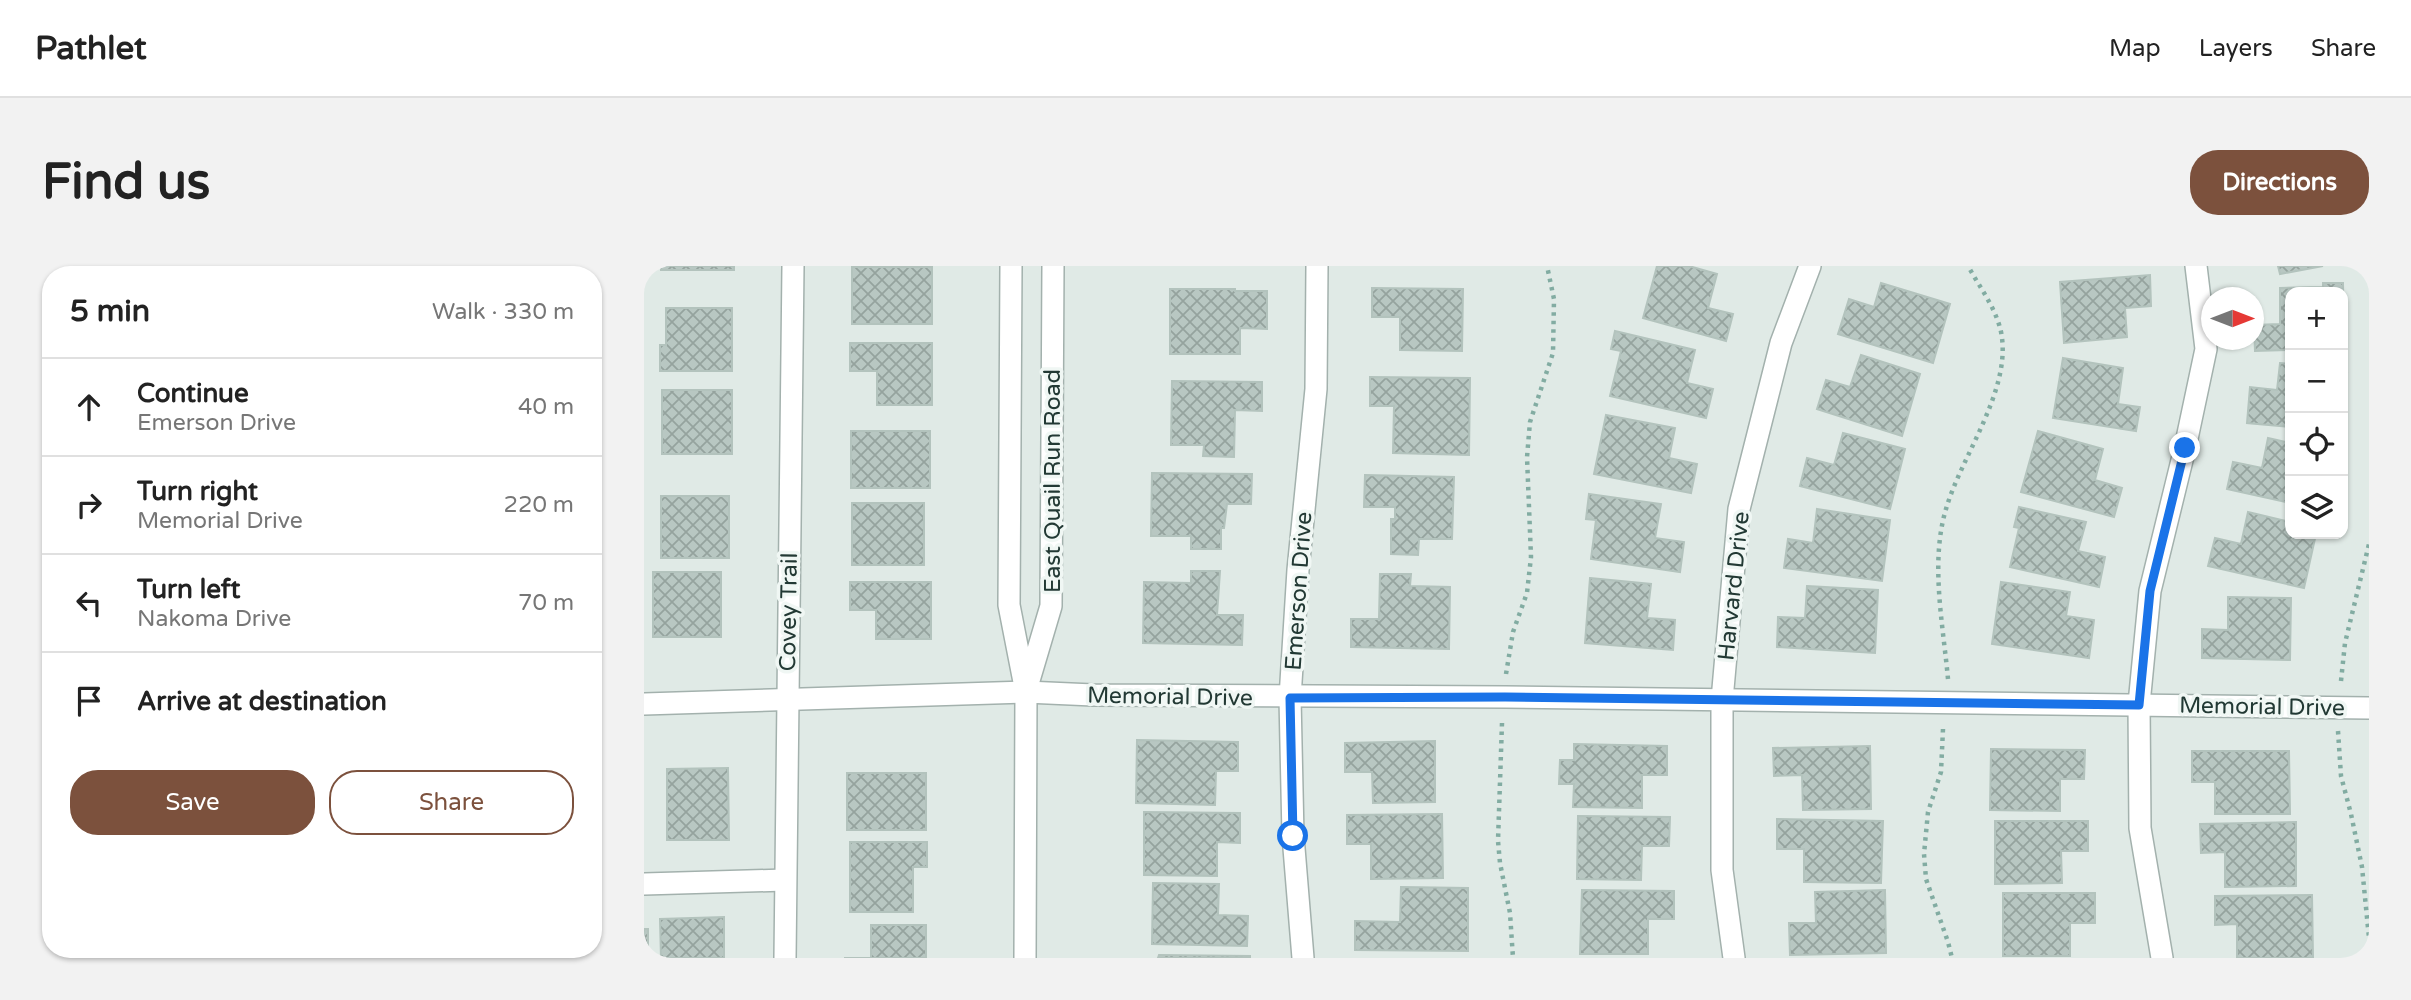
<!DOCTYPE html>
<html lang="en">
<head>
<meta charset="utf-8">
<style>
	:root { --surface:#fff; --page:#f2f2f2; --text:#222; --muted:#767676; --line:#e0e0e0; --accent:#7c513d }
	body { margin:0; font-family:"Varela Round",sans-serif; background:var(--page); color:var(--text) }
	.controls { position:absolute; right:21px; top:21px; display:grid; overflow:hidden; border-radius:14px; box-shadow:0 2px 5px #0004 }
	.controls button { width:63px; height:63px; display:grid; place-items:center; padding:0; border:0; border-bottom:2px solid var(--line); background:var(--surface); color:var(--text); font:35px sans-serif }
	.compass { position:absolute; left:1557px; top:21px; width:63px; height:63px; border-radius:50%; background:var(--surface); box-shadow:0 2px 5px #0004; rotate:90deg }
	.stop { position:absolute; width:21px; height:21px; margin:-16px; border:5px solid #1a73e8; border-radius:50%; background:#fff }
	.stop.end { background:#1a73e8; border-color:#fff; box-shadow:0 2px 7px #0008 }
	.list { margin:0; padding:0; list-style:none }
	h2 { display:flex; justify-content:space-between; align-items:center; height:91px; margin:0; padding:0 28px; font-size:30px }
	h2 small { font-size:23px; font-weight:400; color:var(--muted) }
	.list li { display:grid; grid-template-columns:46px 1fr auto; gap:21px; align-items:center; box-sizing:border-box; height:98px; padding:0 28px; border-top:2px solid var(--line) }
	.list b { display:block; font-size:26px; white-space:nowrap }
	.list p { margin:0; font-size:23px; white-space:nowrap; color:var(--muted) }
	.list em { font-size:23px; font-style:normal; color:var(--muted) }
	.actions { display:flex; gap:14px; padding:21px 28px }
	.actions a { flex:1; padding:16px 0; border:2px solid var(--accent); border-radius:28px; text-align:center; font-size:24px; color:var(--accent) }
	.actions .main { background:var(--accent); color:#fff }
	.icon { flex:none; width:38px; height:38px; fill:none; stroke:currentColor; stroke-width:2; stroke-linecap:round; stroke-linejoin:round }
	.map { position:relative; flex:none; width:1725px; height:692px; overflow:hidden; border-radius:28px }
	header { display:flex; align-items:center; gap:42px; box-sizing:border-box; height:98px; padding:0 35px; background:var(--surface); border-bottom:2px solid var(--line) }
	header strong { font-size:33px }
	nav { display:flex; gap:38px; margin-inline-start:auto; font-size:24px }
	.intro { display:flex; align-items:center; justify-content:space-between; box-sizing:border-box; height:168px; padding:0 42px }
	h1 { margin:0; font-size:49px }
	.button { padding:18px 32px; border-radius:28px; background:var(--accent); color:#fff; font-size:24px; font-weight:700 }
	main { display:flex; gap:42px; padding:0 42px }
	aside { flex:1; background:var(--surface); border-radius:28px; box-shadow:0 2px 5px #0004 }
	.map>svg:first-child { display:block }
	.building { fill:url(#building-cross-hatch); stroke:#b3c3bd; stroke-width:2 }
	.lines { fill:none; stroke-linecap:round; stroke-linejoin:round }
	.minor-casing { stroke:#a3b1ad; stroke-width:24 }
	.path { stroke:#82aca2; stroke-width:4.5; stroke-dasharray:3.5 5; stroke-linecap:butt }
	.minor { stroke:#fff; stroke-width:21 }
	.route { stroke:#1a73e8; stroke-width:9 }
	.labels { text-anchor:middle; stroke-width:7; stroke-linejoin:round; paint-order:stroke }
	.street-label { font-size:23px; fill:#223934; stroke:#f0f7f4 }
</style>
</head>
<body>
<header>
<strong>Pathlet</strong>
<nav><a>Map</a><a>Layers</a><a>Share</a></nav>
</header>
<div class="intro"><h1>Find us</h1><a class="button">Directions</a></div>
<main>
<aside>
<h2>5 min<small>Walk · 330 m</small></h2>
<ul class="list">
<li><svg class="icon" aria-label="ahead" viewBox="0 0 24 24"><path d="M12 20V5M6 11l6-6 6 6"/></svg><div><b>Continue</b><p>Emerson Drive</p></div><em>40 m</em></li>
<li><svg class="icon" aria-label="right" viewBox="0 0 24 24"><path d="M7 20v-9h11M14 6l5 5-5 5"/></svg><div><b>Turn right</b><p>Memorial Drive</p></div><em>220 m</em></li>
<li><svg class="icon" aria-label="left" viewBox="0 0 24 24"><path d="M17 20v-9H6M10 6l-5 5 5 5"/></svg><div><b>Turn left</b><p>Nakoma Drive</p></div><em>70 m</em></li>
<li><svg class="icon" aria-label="arrive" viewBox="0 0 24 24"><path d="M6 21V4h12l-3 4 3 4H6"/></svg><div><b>Arrive at destination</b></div></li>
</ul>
<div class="actions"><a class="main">Save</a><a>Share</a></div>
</aside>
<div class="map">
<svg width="1725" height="692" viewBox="0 0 1725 692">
	<defs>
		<pattern id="building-cross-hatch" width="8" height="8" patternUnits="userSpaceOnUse" patternTransform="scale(1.75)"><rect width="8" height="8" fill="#b8c7c2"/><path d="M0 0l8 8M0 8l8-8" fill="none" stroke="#95a39e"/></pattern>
	</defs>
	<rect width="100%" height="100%" fill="#e0eae6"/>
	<g class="building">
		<rect x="17" y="0" width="73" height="4"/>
		<path d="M1013,0H1045L1073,8L1064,42L1089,48L1082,75L999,52Z"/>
		<path d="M1634,0H1679L1636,8Z"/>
		<rect x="208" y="1" width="80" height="57"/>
		<path d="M1506,9L1507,40L1481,42L1483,71L1420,77L1416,16Z"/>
		<path d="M1237,17L1306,38L1289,97L1194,68L1205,33L1230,41Z"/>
		<path d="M1679,17H1699L1700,83L1699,26H1646V84L1611,85L1610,59L1636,58V22L1679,21Z"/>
		<path d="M728,22L819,23L818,85L756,84V51H728Z"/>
		<path d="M526,23H591V25H623V63L596,62V88H526Z"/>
		<path d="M22,42H88V105H16V79H22Z"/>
		<path d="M971,65L1051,84L1043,117L1069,123L1062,152L966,130L977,85L967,83Z"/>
		<path d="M206,77H288V139H233V105H206Z"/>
		<path d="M1217,89L1276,108L1258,170L1173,143L1182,114L1206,121Z"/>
		<path d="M1419,92L1479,102L1474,138L1496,141L1492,165L1409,152Z"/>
		<path d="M1636,97L1646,98V161L1603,157L1606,121L1633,124Z"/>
		<path d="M1699,107H1703L1699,156Z"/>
		<path d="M726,111L826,112L825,189L749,187L750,140H726Z"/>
		<path d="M528,115L618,116V145L591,144L590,191L559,190L560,179H527Z"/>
		<rect x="18" y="124" width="70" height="64"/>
		<path d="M962,149L1031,162L1025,192L1053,198L1047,227L950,208Z"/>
		<rect x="207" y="165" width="79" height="57"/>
		<path d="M1394,165L1459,183L1451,214L1478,222L1470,251L1377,226Z"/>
		<path d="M1199,167L1261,183L1246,243L1156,220L1163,192L1190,199Z"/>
		<path d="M1624,172L1646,177V237L1583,223L1589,196L1618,202Z"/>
		<path d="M508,207L608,208L607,238H583L580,262H577V283H547V270H507Z"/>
		<path d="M721,209L810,211L808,273H775L774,289L747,288V253H751V241H720Z"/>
		<path d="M945,228L1017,238L1011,272L1040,276L1036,306L947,293L952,254L942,253Z"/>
		<rect x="17" y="230" width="68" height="62"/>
		<rect x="208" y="237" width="72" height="62"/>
		<path d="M1375,241L1442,256L1434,285L1461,291L1455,321L1366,301L1375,262L1370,261Z"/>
		<path d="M1173,243L1246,254L1238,315L1140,302L1144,273L1169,277Z"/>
		<path d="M1604,246L1646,256V268H1672L1660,322L1564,300L1571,272L1597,278Z"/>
		<path d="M547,305H576L573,349H599L598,379L499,377L500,316L547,317Z"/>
		<rect x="9" y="306" width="68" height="65"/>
		<path d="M736,308H767L766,320L806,321L805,383L707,381V353H735Z"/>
		<path d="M946,312L1007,318L1003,352L1031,354L1029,384L941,377Z"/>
		<path d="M206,316H287V373H232V344H206Z"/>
		<path d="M1357,316L1426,326L1422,350L1450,354L1445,392L1348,378Z"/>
		<path d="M1163,320L1234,324L1231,387L1133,381L1134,351L1161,352Z"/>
		<path d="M1584,331L1647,332L1646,394L1558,392V363L1584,364Z"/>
		<path d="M493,474L594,476V505H572L571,539L492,537Z"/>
		<path d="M791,475V536L729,537L728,506H701V477Z"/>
		<path d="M930,478L1023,480V509H998V542L929,541L930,518H915L916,494H930Z"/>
		<path d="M1226,480L1227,543L1159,544L1158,509L1130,510L1129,482Z"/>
		<path d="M1347,483L1441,484L1440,513H1416V545L1346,544Z"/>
		<path d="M1548,485H1645L1646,548H1571V516H1548Z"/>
		<path d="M84,502L85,574H23V503Z"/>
		<rect x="203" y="507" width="79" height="57"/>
		<path d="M500,546L596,547V577L573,576V610L500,609Z"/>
		<path d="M798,548L799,612L727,613V578H703V549Z"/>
		<path d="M934,550L1026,551L1025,580H998L997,614L933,613Z"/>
		<path d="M1133,553L1239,555L1237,617L1160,616V583H1133Z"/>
		<path d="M1351,555H1444V585H1417L1418,617L1351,618Z"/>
		<path d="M1652,556V620L1581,621V586L1557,587L1556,558Z"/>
		<path d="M206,576H283V601H269V646H206Z"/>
		<path d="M509,617L575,618L574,649L604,650L603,680L508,678Z"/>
		<path d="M757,621L824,622V685L711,684V655L756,656Z"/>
		<path d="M938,624L1030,625V653H1004V688H936Z"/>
		<path d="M1241,624L1242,687L1146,689L1145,657H1172L1171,626Z"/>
		<path d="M1359,627H1451V657H1426V690H1359Z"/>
		<path d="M1668,629L1669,692H1593V658L1571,659V630Z"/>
		<path d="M80,651V692H17L16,653Z"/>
		<path d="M227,659H282V692H200H227Z"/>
		<rect x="0" y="663" width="4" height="29"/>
		<path d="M515,689L606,690V692H514Z"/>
	</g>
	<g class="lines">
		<defs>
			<g id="minor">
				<path d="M367,0L365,339L382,426L381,692"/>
				<path d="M383,421L407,340L409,0"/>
				<path d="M0,438L382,426L449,429L861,431L1725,442"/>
				<path d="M0,618L141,614"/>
				<path d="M141,692L149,0"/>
				<path d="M659,692L649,570L646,432L654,304L672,123L673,0"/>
				<path d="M1090,692L1078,604V434L1095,243L1137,77L1166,0"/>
				<path d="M1518,692L1496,562L1495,438L1506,325L1541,182L1562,83L1552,0"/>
			</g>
		</defs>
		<use href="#minor" class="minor-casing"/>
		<g class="path">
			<path d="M862,408L869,366L883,327L887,291L883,191L886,156L909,87L910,33L903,0"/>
			<path d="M1304,413C1299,358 1286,296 1302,243C1317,191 1365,128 1358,72C1355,46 1336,22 1324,0"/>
			<path d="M1697,415L1701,377L1725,278"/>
			<path d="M858,457L854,575L856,597L866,647L869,692"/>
			<path d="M1299,463L1297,506L1284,546L1280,588L1282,613L1304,676L1308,692"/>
			<path d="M1694,465L1697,510L1707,548L1718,601L1725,672"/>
		</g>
		<use href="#minor" class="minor"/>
	</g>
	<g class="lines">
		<path class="route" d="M649,570L646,432L861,431L1495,439L1506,325L1541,182"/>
	</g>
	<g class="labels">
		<g class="street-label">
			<text transform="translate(408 215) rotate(-90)" y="8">East Quail Run Road</text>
			<text transform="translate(1089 320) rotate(-84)" y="8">Harvard Drive</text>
			<text transform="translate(654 325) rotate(-86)" y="8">Emerson Drive</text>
			<text transform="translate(144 346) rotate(-89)" y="8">Covey Trail</text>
			<text transform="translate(526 430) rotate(1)" y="8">Memorial Drive</text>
			<text transform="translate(1618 440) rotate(1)" y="8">Memorial Drive</text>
		</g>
	</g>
</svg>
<div class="controls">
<button>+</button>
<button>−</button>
<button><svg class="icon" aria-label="locate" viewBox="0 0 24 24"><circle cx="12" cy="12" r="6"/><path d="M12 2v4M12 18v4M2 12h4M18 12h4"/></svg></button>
<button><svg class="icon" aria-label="layers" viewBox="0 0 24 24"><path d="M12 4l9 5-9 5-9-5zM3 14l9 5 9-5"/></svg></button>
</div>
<svg class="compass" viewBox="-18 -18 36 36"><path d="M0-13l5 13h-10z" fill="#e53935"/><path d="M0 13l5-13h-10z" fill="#767676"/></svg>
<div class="stop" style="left:649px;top:570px"></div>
<div class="stop end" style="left:1541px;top:182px"></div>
</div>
</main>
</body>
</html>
